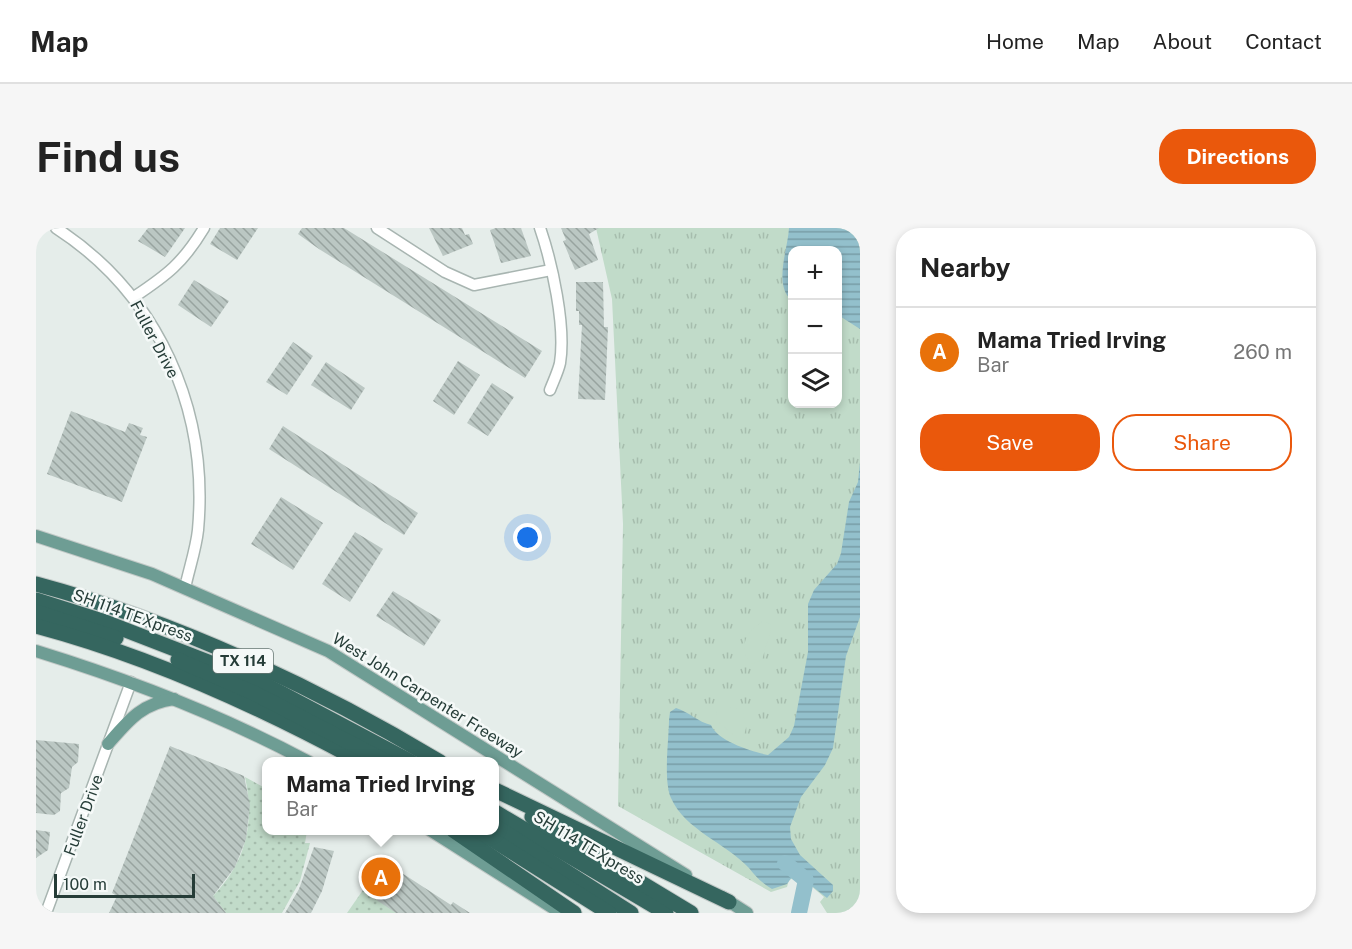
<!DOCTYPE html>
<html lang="en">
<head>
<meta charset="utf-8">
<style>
	:root { --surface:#fff; --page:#f6f6f6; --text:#222; --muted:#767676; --line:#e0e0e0; --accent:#ea580c }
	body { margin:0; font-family:"Public Sans",sans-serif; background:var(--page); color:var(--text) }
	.controls { position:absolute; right:18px; top:18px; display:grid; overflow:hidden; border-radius:12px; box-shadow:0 3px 9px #0003 }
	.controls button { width:54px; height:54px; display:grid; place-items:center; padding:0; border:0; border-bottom:2px solid var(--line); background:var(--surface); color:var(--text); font:30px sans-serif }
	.scale { position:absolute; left:18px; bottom:15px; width:141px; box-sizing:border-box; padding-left:6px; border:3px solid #263d38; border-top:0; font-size:16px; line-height:21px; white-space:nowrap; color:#263d38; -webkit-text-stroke:4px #f5f9f8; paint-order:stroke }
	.you { position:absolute; left:492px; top:310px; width:21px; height:21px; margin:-15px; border:4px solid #fff; border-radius:50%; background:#1a73e8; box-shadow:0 0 0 9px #1a73e833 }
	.badge { display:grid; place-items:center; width:39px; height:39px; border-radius:50%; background:var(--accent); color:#fff; font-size:20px; font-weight:700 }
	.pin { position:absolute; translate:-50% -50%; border:3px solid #fff; box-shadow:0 2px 6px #0006 }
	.popup { position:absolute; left:226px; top:529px; width:237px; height:78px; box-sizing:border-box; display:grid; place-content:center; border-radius:12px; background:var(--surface); filter:drop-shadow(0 2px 4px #0005); font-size:20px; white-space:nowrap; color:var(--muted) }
	.popup b { font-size:22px; color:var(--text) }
	.popup::after { content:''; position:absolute; left:50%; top:100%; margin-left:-12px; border:12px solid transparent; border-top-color:var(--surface) }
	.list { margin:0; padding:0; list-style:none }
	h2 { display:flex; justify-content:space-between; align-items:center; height:78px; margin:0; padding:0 24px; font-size:26px }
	h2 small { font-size:20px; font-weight:400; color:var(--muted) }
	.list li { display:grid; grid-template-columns:39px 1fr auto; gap:18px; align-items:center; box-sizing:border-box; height:90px; padding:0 24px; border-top:2px solid var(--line) }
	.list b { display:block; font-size:22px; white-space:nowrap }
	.list p { margin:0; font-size:20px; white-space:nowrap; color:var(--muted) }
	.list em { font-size:20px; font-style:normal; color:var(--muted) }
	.actions { display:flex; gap:12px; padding:18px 24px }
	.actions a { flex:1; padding:14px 0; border:2px solid var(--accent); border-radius:24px; text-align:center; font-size:21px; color:var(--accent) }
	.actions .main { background:var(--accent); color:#fff }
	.icon { flex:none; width:33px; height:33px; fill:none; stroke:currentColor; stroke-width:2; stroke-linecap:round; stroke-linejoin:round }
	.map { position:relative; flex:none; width:824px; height:685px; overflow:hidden; border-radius:24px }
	header { display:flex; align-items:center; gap:36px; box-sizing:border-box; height:84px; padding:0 30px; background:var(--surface); border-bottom:2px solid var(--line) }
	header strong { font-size:28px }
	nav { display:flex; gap:33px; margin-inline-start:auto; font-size:21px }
	.intro { display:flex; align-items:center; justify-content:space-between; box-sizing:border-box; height:144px; padding:0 36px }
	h1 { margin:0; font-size:42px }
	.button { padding:15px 27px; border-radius:24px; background:var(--accent); color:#fff; font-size:21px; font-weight:700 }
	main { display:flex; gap:36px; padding:0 36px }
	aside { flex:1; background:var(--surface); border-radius:24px; box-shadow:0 3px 9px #0003 }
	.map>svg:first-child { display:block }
	.grass { fill:url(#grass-tufts); fill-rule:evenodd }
	.park { fill:url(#park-dots) }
	.garden { fill:#c1dbc9 }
	.water { fill:url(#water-rules) }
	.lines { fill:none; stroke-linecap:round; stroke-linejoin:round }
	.river { stroke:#93c0cc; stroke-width:16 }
	.building { fill:url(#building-back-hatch) }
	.minor-casing { stroke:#a8b5b1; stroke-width:13 }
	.major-casing { stroke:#c2c9c7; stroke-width:14 }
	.highway-casing { stroke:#c2c9c7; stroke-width:17 }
	.minor { stroke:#fff; stroke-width:10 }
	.major { stroke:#6e9d94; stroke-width:12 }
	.highway { stroke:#35665f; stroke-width:15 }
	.labels { text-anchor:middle; stroke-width:5; stroke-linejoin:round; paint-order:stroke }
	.shield { fill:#f5f9f8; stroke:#647572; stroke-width:1.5 }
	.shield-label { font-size:15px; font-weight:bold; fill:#263d38 }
	.street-label { font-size:16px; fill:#263d38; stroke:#f5f9f8 }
</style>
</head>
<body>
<header>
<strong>Map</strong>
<nav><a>Home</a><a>Map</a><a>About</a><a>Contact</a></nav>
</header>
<div class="intro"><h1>Find us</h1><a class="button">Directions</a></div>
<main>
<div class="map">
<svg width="824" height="685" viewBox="0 0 824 685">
	<defs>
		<pattern id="grass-tufts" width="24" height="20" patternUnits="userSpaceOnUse" patternTransform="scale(1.5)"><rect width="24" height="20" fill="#c1dbc9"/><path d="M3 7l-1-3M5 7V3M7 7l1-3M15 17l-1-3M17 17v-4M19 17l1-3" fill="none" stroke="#a6bdad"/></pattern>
		<pattern id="park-dots" width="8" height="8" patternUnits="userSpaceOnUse" patternTransform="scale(1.5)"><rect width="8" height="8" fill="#c1dbc9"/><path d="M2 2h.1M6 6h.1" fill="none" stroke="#a6bdad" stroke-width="1.8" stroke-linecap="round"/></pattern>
		<pattern id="water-rules" width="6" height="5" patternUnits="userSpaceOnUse" patternTransform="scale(1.5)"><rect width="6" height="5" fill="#93c0cc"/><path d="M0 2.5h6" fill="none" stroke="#789da7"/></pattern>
		<pattern id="building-back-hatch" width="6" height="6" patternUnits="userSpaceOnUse" patternTransform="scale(1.5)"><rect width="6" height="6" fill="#bbc7c3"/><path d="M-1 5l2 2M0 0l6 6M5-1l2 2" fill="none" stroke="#98a39f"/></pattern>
	</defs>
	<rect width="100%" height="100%" fill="#e5edea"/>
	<path class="grass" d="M560,0H824V685H791L784,674L788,669L763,648L753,652L751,659L735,664L582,578L587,296L576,71ZM756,22H802V176H756Z"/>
	<g class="park">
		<path d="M209,549L231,561V602L271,603L269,615H274L264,653L246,685H190L177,668C210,634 219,595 209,549Z"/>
		<path d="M327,662L361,685H311Z"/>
	</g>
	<g class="garden">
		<path d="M727,393L734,396L735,401L726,432L716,436C700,421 711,402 727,393Z"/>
		<path d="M689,479L701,481L707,485L710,500L707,510L700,509L680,492L681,483Z"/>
	</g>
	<g class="water">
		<path d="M753,0H824V101L802,87V22H756V73C737,57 752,21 753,0Z"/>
		<path d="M824,234V389L810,428L797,520L789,537L765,569L754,599L755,611L764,627L797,657V663L791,670L763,648L756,649L751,656L736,661C726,655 720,649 713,640C690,615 649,602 635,570C627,552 633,511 633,492L634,484L640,480C653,484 662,494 675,497C681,513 717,524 732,527L753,509L758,498L772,424V376L778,362L801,336L805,325L813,274L822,254Z"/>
	</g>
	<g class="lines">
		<path class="river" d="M749,635L770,652L763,685"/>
	</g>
	<g class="building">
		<path d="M112,0H149L129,29L102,13Z"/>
		<path d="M184,0H222L201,32L174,16Z"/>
		<path d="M266,0H308L506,123L489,150L283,21L262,6Z"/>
		<path d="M393,0H426L429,7L433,6L437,16L407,28Z"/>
		<path d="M460,0H485L495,28L465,35L454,2Z"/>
		<path d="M525,0H563L553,6L562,32L539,42L527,13L530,12Z"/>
		<path d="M158,52L193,73L175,99L142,77Z"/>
		<path d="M540,54H567L568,99H572L569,172L542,171L546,97H543V83H540Z"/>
		<path d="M257,114L277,128L251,167L230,154Z"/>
		<path d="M422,133L444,147L418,187L397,173Z"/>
		<path d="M290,134L329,160L315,182L275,157Z"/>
		<path d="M456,155L478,169L452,208L431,195Z"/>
		<path d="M35,183L89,204L93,195L107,200L104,207L111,209L86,274L11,246Z"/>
		<path d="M247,198L382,285L368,307L233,221Z"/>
		<path d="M245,269L287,295L257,342L215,316Z"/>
		<path d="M319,304L347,321L314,374L286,356Z"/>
		<path d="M357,363L405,392L388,418L340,388Z"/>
		<path d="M0,512L43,516L42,534L36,539L33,560L25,565L24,583L18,587L0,585Z"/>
		<path d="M134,518L208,548L214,577L210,611L199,639L177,668L190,685H73L81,668L76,665Z"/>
		<path d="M0,602L14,604L12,622L0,630Z"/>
		<path d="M278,619L298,623L286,663L275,685H249L263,661Z"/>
		<path d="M349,634L415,677L417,674L434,685H360L330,665Z"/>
	</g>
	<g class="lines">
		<defs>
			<g id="minor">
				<path d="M20,0C122,66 173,181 162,302C160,321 153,341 149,360"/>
				<path d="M341,0L409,44L438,57L515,42"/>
				<path d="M504,0C516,35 530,98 524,135C522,144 517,154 514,162"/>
				<path d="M98,69C131,47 147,35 168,0"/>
				<path d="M10,685L95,454"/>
			</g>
			<g id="major">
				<path d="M0,308L116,346L292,423L650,647"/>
				<path d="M0,423C94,452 185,487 273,534"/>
				<path d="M72,516C92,493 106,475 138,471"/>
				<path d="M394,602L525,685"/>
				<path d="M686,669L711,685"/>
			</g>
			<g id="highway">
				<path d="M0,356C138,393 282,460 404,534"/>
				<path d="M0,372L69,394L224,454L375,534"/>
				<path d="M0,384L80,410"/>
				<path d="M0,398C113,428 223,478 326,534"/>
				<path d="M142,432L218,465L351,534"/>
				<path d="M459,562L693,674"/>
				<path d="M459,584L630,685"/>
				<path d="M496,589L655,685"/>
				<path d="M459,598L595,685"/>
				<path d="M417,602L538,685"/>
				<path d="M441,602L573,685"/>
			</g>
		</defs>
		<use href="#minor" class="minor-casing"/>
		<use href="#major" class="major-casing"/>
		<use href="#highway" class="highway-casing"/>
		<use href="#minor" class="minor"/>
		<use href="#major" class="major"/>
		<use href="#highway" class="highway"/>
	</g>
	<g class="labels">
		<rect class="shield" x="177" y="421" width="60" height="24" rx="4.5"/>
		<g class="shield-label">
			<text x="207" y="438">TX 114</text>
		</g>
		<g class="street-label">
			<text transform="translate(119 111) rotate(62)" y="6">Fuller Drive</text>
			<text transform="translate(97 387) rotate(20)" y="6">SH 114 TEXpress</text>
			<text transform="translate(392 467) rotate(32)" y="6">West John Carpenter Freeway</text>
			<text transform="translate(47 587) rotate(-70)" y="6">Fuller Drive</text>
			<text transform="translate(553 619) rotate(31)" y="6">SH 114 TEXpress</text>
		</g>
	</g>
</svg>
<div class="controls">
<button>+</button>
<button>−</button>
<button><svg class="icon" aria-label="layers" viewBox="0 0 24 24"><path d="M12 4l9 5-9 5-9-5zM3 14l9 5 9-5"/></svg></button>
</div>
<div class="scale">100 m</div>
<div class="you"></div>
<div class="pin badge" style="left:345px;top:649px;background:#e8710a">A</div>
<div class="popup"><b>Mama Tried Irving</b>Bar</div>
</div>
<aside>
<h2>Nearby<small></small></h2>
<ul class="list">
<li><span class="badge" style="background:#e8710a">A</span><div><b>Mama Tried Irving</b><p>Bar</p></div><em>260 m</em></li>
</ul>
<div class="actions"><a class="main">Save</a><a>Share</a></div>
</aside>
</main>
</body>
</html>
